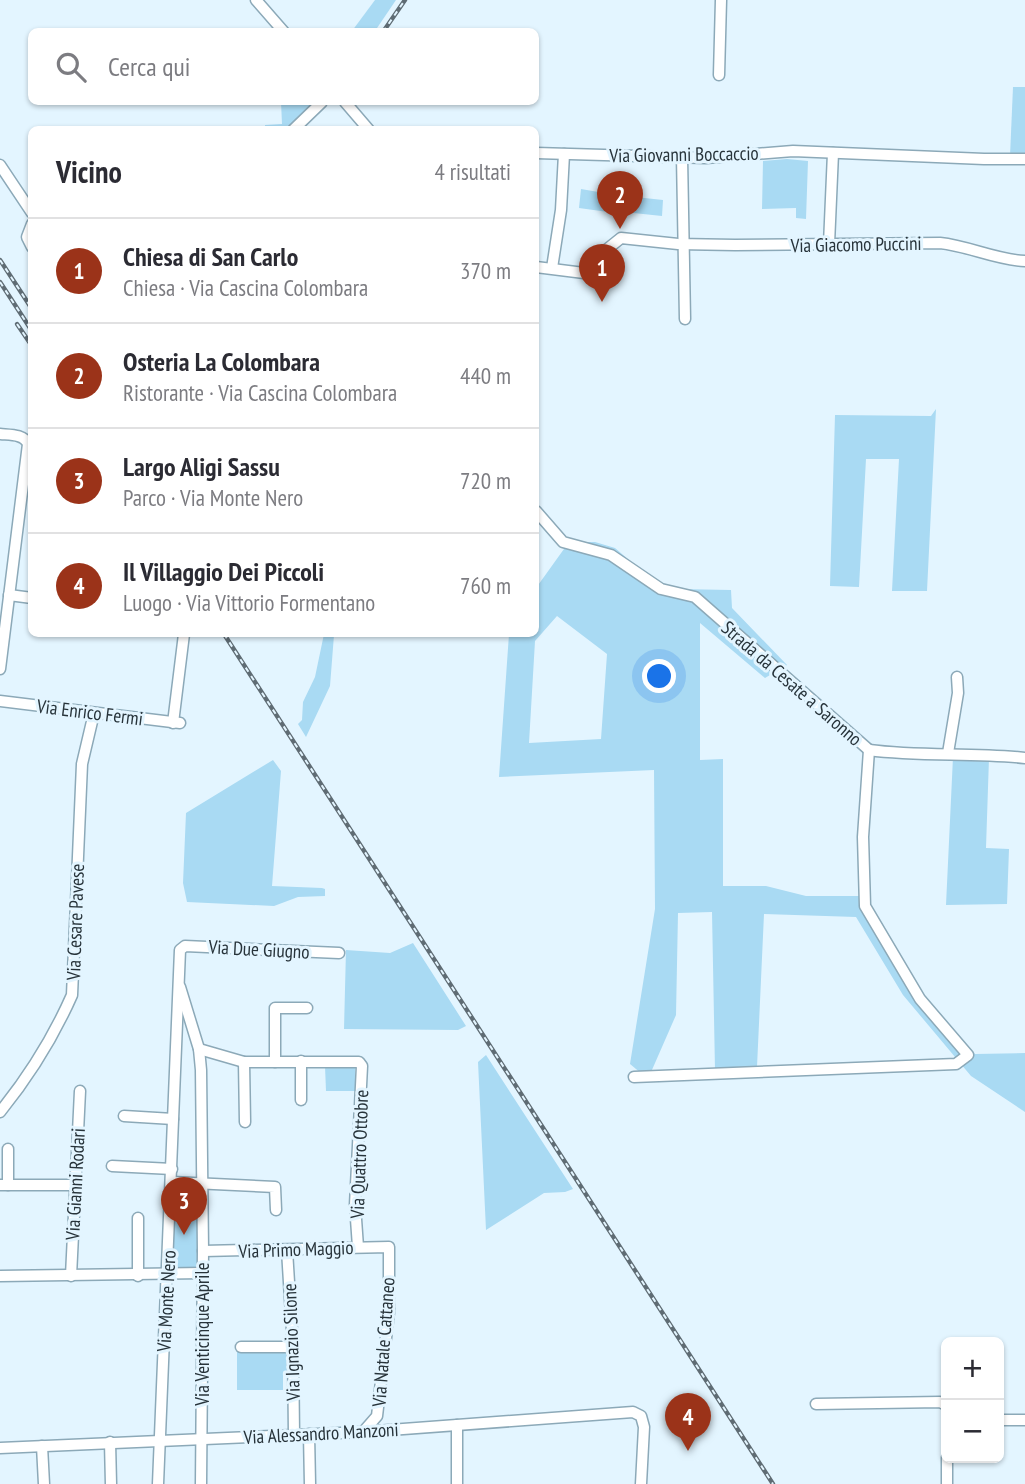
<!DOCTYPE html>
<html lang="it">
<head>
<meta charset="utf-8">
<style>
	:root { --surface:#fff; --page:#f2f2f3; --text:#2b2b33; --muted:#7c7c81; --line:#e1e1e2; --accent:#9b3319 }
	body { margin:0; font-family:"PT Sans Narrow",sans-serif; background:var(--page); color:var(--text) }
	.controls { position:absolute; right:21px; bottom:21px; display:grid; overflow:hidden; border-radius:10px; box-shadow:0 2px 5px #0004 }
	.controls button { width:63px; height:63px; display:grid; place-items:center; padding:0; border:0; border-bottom:2px solid var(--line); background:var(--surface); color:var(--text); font:35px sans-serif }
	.you { position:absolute; left:660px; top:677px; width:24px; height:24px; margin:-18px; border:5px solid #fff; border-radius:50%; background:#1a73e8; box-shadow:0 0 0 10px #1a73e833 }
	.badge { display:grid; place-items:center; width:46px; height:46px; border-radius:50%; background:var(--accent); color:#fff; font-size:23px; font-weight:700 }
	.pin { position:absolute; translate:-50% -58px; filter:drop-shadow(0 2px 4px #0008) }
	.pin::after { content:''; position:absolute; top:37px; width:24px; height:21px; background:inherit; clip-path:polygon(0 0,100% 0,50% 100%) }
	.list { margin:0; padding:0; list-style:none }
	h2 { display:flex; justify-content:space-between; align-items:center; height:91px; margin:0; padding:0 28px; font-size:30px }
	h2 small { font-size:23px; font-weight:400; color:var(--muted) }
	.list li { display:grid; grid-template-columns:46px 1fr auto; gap:21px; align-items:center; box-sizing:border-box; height:105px; padding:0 28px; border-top:2px solid var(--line) }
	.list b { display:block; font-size:26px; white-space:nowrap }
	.list p { margin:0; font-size:23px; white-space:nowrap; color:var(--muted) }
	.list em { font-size:23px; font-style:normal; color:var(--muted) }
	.icon { flex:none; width:38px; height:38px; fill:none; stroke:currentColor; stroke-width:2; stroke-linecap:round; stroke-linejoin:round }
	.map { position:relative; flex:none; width:1025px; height:1484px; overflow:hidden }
	.search { position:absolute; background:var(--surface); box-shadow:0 2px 5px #0004; left:28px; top:28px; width:511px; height:77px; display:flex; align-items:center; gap:18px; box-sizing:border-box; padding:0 24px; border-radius:10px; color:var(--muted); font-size:26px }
	.panel { position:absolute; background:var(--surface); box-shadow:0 2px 5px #0004; left:28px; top:126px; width:511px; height:511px; border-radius:10px }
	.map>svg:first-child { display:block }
	.green { fill:#a9daf3; fill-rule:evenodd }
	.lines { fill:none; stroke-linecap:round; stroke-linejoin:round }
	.minor-casing { stroke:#8ca9b8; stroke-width:13 }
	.minor { stroke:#fff; stroke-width:10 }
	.rail-casing { stroke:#5f6c74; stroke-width:4.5 }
	.rail { stroke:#e3f5ff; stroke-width:2; stroke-dasharray:5; stroke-linecap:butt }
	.labels { text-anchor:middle; stroke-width:6; stroke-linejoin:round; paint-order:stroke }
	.street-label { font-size:19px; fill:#27333a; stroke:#e3f5ff }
</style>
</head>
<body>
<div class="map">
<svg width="1025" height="1484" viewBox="0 0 1025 1484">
	<rect width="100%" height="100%" fill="#e3f5ff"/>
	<g class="green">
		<path d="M375,0H396L375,31H352Z"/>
		<path d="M1013,87H1025V156H1010Z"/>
		<path d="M281,102H314L286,129H265V125L282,124Z"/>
		<path d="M787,159L808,161L806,219L796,218V208L762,209L763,161Z"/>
		<path d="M581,189L610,194L608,212L579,208Z"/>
		<path d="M626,196L663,200L662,216L624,212Z"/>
		<path d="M936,409L927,591H892L899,459H866L859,587L830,586L835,415L931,416Z"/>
		<path d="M569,542H595L615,548L650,578L677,589L731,590L732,608L787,665L765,678L700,623V760L723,759V886H766L806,896H862L923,995L975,1054L1025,1053V1112L971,1076L903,995L856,917L764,914L757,1067L715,1070L712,912L678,913L676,1015L648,1079L630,1064L655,909L654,770L499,777L509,634H536V588ZM557,616L607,654L601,739L529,743L535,641Z"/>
		<path d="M324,634L334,635L330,686L306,737L298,724L302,720L303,702L315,677Z"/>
		<path d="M953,757L989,758L986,848L1009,849L1007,904L946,905Z"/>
		<path d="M273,760L281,771L272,886L322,888L325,889V896L298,897L274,906L187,902L183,883L186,813Z"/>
		<path d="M413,943L466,1026L458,1030L344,1029L346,950L390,953Z"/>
		<path d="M486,1055L573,1189L565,1192L544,1193L486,1230L478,1062Z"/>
		<path d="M325,1066H355L356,1091H326Z"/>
		<path d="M173,1186L198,1188L197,1269H170Z"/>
		<path d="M237,1350H291V1372H283V1390H237Z"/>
	</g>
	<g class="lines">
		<defs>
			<g id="minor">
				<path d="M256,0L284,32"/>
				<path d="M719,75L721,0"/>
				<path d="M345,102L369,130"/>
				<path d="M293,130L322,102"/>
				<path d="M536,153L706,158L793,151L984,159H1025"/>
				<path d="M682,157L685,319"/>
				<path d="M0,165L32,213"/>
				<path d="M32,224L27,237L32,247"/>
				<path d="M829,244L833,153"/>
				<path d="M536,267L600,275L606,250L621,238L678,244L735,245L940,243C969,246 996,260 1025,261"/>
				<path d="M552,268L561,210L564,154"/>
				<path d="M0,434C10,435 24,434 28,444L0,669"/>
				<path d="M536,511L563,542L611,555L661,589L695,597L869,750"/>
				<path d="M9,595L32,598"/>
				<path d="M0,701L180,723"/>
				<path d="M173,723L184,634"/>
				<path d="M869,750C921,757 973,752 1025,758"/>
				<path d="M948,753L958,693L957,677"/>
				<path d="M180,987L199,1049L201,1070L203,1251L201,1484"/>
				<path d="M199,1049L244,1062H359L362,1066L355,1205L358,1247"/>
				<path d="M301,1061V1100"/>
				<path d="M244,1062L245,1122"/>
				<path d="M275,1062V1008H307"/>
				<path d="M634,1077L956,1064L968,1055L920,999L865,906L863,837L869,750"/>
				<path d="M0,1112C30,1075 53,1038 72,995L82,764L94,713"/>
				<path d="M124,1116L173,1119"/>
				<path d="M112,1166L172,1169"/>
				<path d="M172,1182L275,1187L276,1210"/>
				<path d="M0,1185H75"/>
				<path d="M8,1185V1149"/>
				<path d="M287,1250L293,1347L294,1435"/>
				<path d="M203,1251L389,1247V1312L377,1416L363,1432"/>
				<path d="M0,1276L203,1273"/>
				<path d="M71,1276L80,1091"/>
				<path d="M138,1276V1218"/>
				<path d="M241,1347H293"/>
				<path d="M816,1404L940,1402L946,1405"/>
				<path d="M999,1420H1025"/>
				<path d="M457,1425V1484"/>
				<path d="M309,1434L310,1484"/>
				<path d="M110,1442L111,1484"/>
				<path d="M42,1446L44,1484"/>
				<path d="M0,1448L363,1432L633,1412L641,1416L644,1427L641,1484"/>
				<path d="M158,1484L180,950L185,946L339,953"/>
				<path d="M947,1484V1458"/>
			</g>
		</defs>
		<use href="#minor" class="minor-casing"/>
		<use href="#minor" class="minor"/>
		<defs>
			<g id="rail">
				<path d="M383,32L405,0"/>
				<path d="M0,260L32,309"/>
				<path d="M0,282L32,331"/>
				<path d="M17,324L32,346"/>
				<path d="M224,634L773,1484"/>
			</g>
		</defs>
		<use href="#rail" class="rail-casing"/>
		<use href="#rail" class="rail"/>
	</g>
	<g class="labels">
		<g class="street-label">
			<text transform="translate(684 154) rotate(-1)" y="7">Via Giovanni Boccaccio</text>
			<text transform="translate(856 244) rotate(-1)" y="7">Via Giacomo Puccini</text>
			<text transform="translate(792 683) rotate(41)" y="7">Strada da Cesate a Saronno</text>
			<text transform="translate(90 712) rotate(7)" y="7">Via Enrico Fermi</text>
			<text transform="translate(75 922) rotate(-88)" y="7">Via Cesare Pavese</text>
			<text transform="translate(259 949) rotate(3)" y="7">Via Due Giugno</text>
			<text transform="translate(359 1154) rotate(-88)" y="7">Via Quattro Ottobre</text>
			<text transform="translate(75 1184) rotate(-87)" y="7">Via Gianni Rodari</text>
			<text transform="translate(296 1249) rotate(-2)" y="7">Via Primo Maggio</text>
			<text transform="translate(166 1301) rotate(-87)" y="7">Via Monte Nero</text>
			<text transform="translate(202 1334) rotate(-90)" y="7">Via Venticinque Aprile</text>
			<text transform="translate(291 1342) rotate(-92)" y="7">Via Ignazio Silone</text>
			<text transform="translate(383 1342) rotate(-86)" y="7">Via Natale Cattaneo</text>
			<text transform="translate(321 1433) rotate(-3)" y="7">Via Alessandro Manzoni</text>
		</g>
	</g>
</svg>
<div class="controls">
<button>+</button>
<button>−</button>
</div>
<div class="you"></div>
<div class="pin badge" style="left:602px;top:302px">1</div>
<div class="pin badge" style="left:620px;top:229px">2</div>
<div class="pin badge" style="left:184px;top:1235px">3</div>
<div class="pin badge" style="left:688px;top:1451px">4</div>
<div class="search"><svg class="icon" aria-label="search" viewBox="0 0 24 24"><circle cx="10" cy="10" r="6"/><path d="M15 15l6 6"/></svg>Cerca qui</div>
<section class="panel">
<h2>Vicino<small>4 risultati</small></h2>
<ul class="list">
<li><span class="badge">1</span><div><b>Chiesa di San Carlo</b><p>Chiesa · Via Cascina Colombara</p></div><em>370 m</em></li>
<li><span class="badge">2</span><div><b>Osteria La Colombara</b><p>Ristorante · Via Cascina Colombara</p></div><em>440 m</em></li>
<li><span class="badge">3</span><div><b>Largo Aligi Sassu</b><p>Parco · Via Monte Nero</p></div><em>720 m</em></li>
<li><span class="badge">4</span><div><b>Il Villaggio Dei Piccoli</b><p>Luogo · Via Vittorio Formentano</p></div><em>760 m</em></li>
</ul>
</section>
</div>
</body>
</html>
